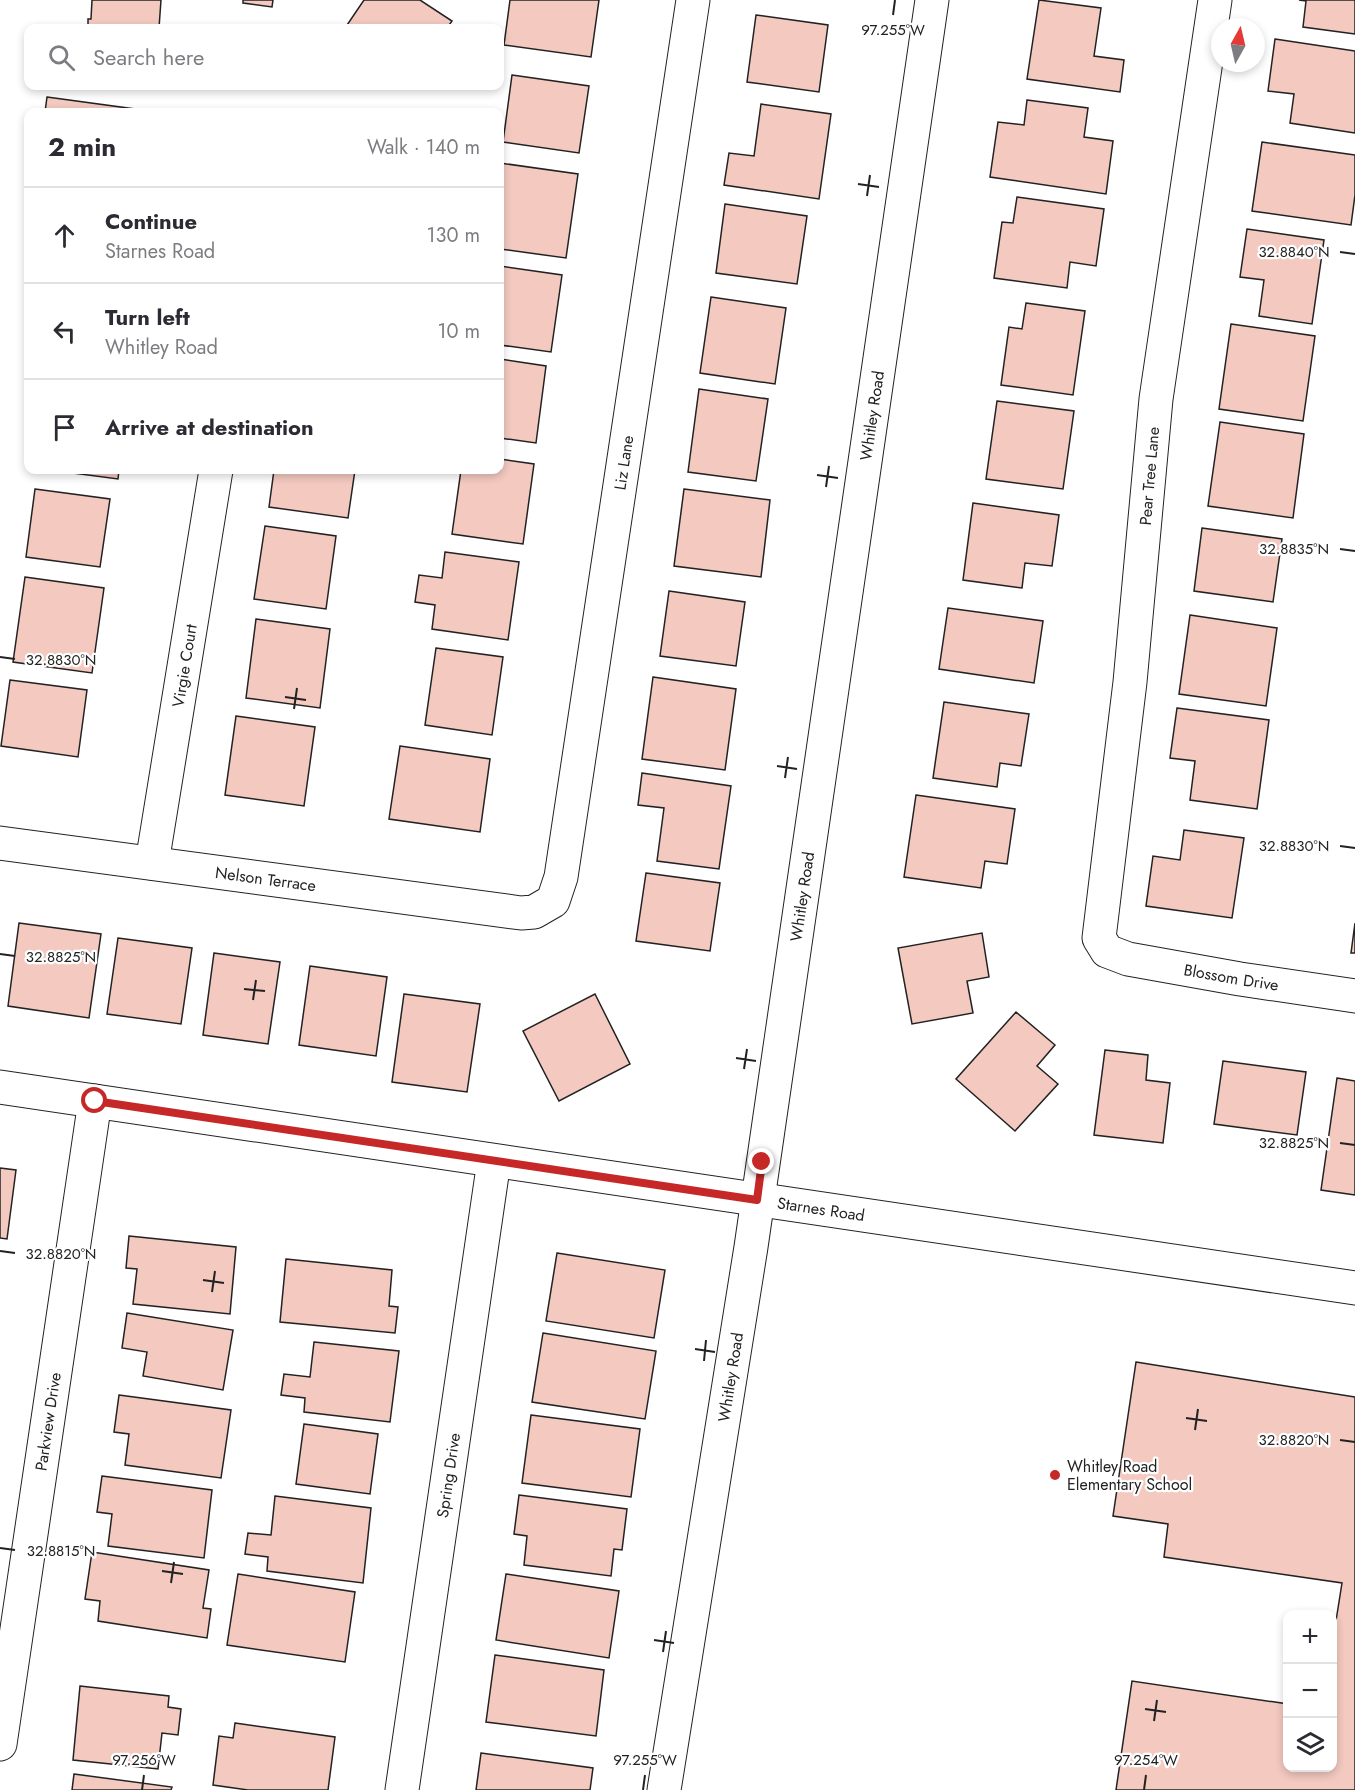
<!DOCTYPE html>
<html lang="en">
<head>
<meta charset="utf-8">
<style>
	:root { --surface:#fff; --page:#f2f2f3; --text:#2b2b33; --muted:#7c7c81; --line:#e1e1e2 }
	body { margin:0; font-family:Jost,sans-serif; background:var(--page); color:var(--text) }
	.controls { position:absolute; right:18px; bottom:18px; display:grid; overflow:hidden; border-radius:12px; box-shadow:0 3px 9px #0003 }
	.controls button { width:54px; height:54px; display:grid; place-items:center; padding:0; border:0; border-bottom:2px solid var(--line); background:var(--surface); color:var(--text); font:30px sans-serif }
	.compass { position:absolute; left:1211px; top:18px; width:54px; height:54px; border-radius:50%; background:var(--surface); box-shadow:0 3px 9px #0003; rotate:8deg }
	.stop { position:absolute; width:18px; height:18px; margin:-14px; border:4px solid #c62828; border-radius:50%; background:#fff }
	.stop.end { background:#c62828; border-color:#fff; box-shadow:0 2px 6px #0008 }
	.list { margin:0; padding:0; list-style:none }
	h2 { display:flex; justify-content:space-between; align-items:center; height:78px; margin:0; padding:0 24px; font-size:26px }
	h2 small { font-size:20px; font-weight:400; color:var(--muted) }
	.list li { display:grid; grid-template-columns:39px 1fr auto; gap:18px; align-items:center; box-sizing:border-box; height:96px; padding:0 24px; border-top:2px solid var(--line) }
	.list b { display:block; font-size:22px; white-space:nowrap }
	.list p { margin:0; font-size:20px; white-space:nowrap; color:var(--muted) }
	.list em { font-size:20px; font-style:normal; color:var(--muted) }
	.icon { flex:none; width:33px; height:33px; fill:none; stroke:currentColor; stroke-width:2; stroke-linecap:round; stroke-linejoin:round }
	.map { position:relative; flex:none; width:1355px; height:1790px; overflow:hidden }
	.search { position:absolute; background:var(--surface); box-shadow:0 3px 9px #0003; left:24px; top:24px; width:480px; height:66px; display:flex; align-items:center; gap:15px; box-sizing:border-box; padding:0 21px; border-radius:12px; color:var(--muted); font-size:22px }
	.panel { position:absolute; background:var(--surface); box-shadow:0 3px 9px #0003; left:24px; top:108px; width:480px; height:366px; border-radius:12px }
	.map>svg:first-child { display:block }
	.building { fill:#f3c9c0; stroke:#222; stroke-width:1.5 }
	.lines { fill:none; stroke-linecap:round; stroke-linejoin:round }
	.minor-casing { stroke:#222; stroke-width:35 }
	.major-casing { stroke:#222; stroke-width:35 }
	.minor { stroke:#fff; stroke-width:33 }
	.major { stroke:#fff; stroke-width:33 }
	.route { stroke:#c62828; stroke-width:8 }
	.ticks { fill:none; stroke:#222; stroke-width:2 }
	.poi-dot { fill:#c62828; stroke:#fff; stroke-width:2 }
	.labels { text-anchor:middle; stroke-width:4.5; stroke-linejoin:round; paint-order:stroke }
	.street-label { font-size:16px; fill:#222; stroke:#fff }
	.poi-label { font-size:16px; fill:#222; stroke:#fff; text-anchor:start }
	.ticks-label { font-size:15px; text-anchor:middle; fill:#222; stroke:#fff; stroke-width:4.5; stroke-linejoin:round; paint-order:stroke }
</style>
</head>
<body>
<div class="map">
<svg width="1355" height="1790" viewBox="0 0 1355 1790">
	<rect width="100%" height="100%" fill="#fff"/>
	<g class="building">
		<path d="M92,0H161L159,28H88V19H91Z"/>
		<path d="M243,0H273L272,7L243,3Z"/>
		<path d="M364,0H420L452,21L447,28H345Z"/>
		<path d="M510,0H599L591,57L504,45Z"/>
		<path d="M1039,0L1101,8L1094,56L1124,60L1120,92L1027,79Z"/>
		<path d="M1299,0H1355V34L1303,27L1306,1Z"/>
		<path d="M756,15L828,25L819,92L747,82Z"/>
		<path d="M1275,39L1355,51V133L1290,123L1294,94L1268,91Z"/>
		<path d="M512,75L589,86L579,153L503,142Z"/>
		<path d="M47,97L135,109V112H45Z"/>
		<path d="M1027,100L1088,108L1084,137L1113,141L1106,194L990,177L998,122L1024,125Z"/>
		<path d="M761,104L831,114L819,199L724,185L729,153L754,156Z"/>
		<path d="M1262,142L1355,155V195L1351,225L1252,211Z"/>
		<path d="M500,163L578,174L566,258L500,249Z"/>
		<path d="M1017,197L1104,209L1096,266L1070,262L1067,288L994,278L1002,222L1013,223Z"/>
		<path d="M725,204L807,216L797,284L716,273Z"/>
		<path d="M1247,229L1324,240L1312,324L1259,316L1264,280L1240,277Z"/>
		<path d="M500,266L562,275L551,352L500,345Z"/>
		<path d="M711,297L786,308L775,384L700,373Z"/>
		<path d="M1026,303L1085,311L1073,395L1001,385L1009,327L1022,329Z"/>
		<path d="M1231,324L1315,336L1303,421L1219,409Z"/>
		<path d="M500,359L546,366L536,443L500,438Z"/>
		<path d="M699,389L768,399L756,481L688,472Z"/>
		<path d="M997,401L1074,411L1063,489L986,479Z"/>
		<path d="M1220,422L1304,434L1293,518L1208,506Z"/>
		<path d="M500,459L534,464L523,544L452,534L461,470H500Z"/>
		<path d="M50,470H119L118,479Z"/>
		<path d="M274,470H355L348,518L269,507Z"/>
		<path d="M35,489L110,499L100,567L26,557Z"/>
		<path d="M684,489L770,500L761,577L674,566Z"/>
		<path d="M973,503L1059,515L1052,566L1025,563L1022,588L963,580Z"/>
		<path d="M265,526L336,536L326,609L254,599Z"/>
		<path d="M1202,528L1282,539L1273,602L1194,591Z"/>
		<path d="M445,552L519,562L508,640L432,629L435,605L415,602L419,575L442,578Z"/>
		<path d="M25,577L104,588L92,673L13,662Z"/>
		<path d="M669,591L745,602L736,666L660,656Z"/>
		<path d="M948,608L1043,621L1034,683L939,669Z"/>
		<path d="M1190,615L1277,628L1266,706L1179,694Z"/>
		<path d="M256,619L330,629L320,708L246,698Z"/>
		<path d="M436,648L503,657L492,735L425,725Z"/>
		<path d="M653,677L736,689L725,770L642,759Z"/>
		<path d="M10,680L87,690L78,757L1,746Z"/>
		<path d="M944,702L1029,714L1021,766L1000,763L997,787L933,778Z"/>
		<path d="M1177,708L1269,720L1257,809L1190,800L1195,761L1170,758Z"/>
		<path d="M236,716L315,727L304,806L225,795Z"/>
		<path d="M400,746L490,759L480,832L389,819Z"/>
		<path d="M642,773L731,786L719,869L657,861L664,808L638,805Z"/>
		<path d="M916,795L1015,809L1007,864L985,861L981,888L904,877Z"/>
		<path d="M1184,830L1244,838L1232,918L1146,906L1153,856L1180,860Z"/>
		<path d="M646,873L720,883L710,951L636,941Z"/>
		<path d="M19,923L101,934L89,1018L8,1006Z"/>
		<path d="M1355,923V953H1351Z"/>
		<path d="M982,933L989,977L967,981L973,1013L912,1024L898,948Z"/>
		<path d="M118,938L192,948L181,1024L107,1014Z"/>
		<path d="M214,953L280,962L268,1044L203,1035Z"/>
		<path d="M310,966L387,977L376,1056L299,1045Z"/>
		<path d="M404,994L480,1004L467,1092L392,1082Z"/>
		<path d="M595,994L630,1064L559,1101L523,1031Z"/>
		<path d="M1016,1012L1055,1045L1037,1066L1058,1084L1015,1131L956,1079Z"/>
		<path d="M1105,1050L1148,1055L1146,1080L1170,1083L1163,1143L1094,1135Z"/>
		<path d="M1223,1061L1306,1072L1297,1135L1214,1124Z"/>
		<path d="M1337,1078L1355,1081V1195L1321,1190Z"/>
		<path d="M0,1168L16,1170L7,1239L0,1238Z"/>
		<path d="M129,1236L236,1247L230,1314L133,1304L137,1269L126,1268Z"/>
		<path d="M557,1253L665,1270L654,1338L546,1321Z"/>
		<path d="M286,1259L392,1270L389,1306L398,1307L395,1333L280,1322Z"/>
		<path d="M127,1313L233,1330L223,1390L143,1376L147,1352L122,1348Z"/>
		<path d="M543,1333L656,1351L645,1419L532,1402Z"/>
		<path d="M314,1342L399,1351L390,1422L304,1412L305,1398L281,1395L284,1374L310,1377Z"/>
		<path d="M1136,1362L1355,1397V1790H1116L1132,1681L1288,1704V1768H1332V1646L1342,1583L1164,1557L1168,1524L1113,1516Z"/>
		<path d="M119,1395L231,1410L221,1478L125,1465L129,1434L114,1432Z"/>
		<path d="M531,1415L640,1429L631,1497L522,1483Z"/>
		<path d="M304,1424L378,1434L370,1494L296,1484Z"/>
		<path d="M102,1476L212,1490L204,1558L108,1546L112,1514L97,1512Z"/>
		<path d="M519,1495L627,1509L622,1550L614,1549L611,1576L524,1565L527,1536L514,1534Z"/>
		<path d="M275,1496L371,1508L363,1583L267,1571L268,1557L245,1554L248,1533L271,1535Z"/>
		<path d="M92,1552L209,1570L203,1608L211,1609L207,1638L98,1621L100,1601L85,1599Z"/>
		<path d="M238,1574L355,1592L345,1662L227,1645Z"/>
		<path d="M506,1574L619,1591L609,1658L496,1640Z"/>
		<path d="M495,1655L604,1670L596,1736L486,1722Z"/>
		<path d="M80,1686L169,1696L168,1707L181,1709L178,1735L162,1733L158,1769L73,1760Z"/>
		<path d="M235,1723L335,1737L328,1790H248L213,1785L219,1736L233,1738Z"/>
		<path d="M481,1753L593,1768L590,1790H476Z"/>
		<path d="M74,1774L172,1787L171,1790H72Z"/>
	</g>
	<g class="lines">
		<defs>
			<g id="minor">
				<path id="s1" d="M1215,0L1156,399L1130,682L1099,938L1107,951L1128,959L1240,979L1355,996"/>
				<path id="s2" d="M0,843L521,913L534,912L553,901L561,877L693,0"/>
				<path id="s3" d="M152,863L216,470"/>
				<path id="s4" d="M0,1744L95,1101"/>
				<path id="s5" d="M402,1790L494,1161"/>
				<path id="s6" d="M664,1790L751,1247L932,0"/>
			</g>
			<g id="major">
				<path id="s7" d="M0,1087L1355,1288"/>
			</g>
		</defs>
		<use href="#minor" class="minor-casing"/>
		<use href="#major" class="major-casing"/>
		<use href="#minor" class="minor"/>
		<use href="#major" class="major"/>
	</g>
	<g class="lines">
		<path class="route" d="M95,1101L757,1200L762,1162"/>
	</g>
	<path class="ticks" d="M893,15L895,0M858,184L879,187M867,196L870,175M1340,252L1355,254M817,475L838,478M826,487L829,466M1340,549L1355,551M0,657L15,659M285,697L306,700M294,709L297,688M777,766L797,769M785,778L788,757M1340,846L1355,848M0,954L15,956M244,989L265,991M253,1000L256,980M736,1058L756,1061M744,1069L747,1049M1340,1143L1355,1145M0,1251L15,1253M203,1280L224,1283M212,1292L215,1271M695,1349L715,1352M704,1361L706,1340M1186,1418L1207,1421M1195,1430L1198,1409M1340,1440L1355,1442M0,1548L15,1550M162,1571L183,1574M171,1583L174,1562M654,1640L674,1643M663,1652L666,1631M1145,1709L1166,1712M1154,1721L1157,1700M142,1790L144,1775M643,1790L645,1775M1144,1790L1146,1775"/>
	<circle class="poi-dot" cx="1055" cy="1475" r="6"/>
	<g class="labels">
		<g class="street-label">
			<text dy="6" stroke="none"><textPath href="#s6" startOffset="1390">Whitley Road</textPath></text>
			<text dy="6" stroke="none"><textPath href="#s2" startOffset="1005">Liz Lane</textPath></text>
			<text transform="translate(1149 476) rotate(-85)" y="6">Pear Tree Lane</text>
			<text dy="6" stroke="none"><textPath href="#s3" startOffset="200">Virgie Court</textPath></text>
			<text dy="6" stroke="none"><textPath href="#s2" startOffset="268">Nelson Terrace</textPath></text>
			<text dy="6" stroke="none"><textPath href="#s6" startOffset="904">Whitley Road</textPath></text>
			<text dy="6" stroke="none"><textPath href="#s1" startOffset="1088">Blossom Drive</textPath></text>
			<text dy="6" stroke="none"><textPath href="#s7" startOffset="830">Starnes Road</textPath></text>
			<text dy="6" stroke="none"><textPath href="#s6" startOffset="418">Whitley Road</textPath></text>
			<text dy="6" stroke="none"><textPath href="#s4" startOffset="326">Parkview Drive</textPath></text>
			<text dy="6" stroke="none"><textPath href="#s5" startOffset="318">Spring Drive</textPath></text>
		</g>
		<g class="poi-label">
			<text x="1067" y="1472">Whitley Road<tspan x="1067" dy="18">Elementary School</tspan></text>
		</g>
	</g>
	<g class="ticks-label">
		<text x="893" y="35">97.255°W</text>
		<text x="1294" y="257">32.8840°N</text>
		<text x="1294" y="554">32.8835°N</text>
		<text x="61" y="665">32.8830°N</text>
		<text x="1294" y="851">32.8830°N</text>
		<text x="61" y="962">32.8825°N</text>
		<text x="1294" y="1148">32.8825°N</text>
		<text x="61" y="1259">32.8820°N</text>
		<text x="1294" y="1445">32.8820°N</text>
		<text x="61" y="1556">32.8815°N</text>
		<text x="144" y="1765">97.256°W</text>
		<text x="645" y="1765">97.255°W</text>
		<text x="1146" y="1765">97.254°W</text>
	</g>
</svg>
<div class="controls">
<button>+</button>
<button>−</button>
<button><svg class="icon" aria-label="layers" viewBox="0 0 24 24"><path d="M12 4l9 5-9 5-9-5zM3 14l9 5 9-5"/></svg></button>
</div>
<svg class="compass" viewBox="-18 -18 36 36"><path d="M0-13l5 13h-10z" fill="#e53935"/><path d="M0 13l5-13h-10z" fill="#7c7c81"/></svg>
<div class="stop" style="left:95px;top:1101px"></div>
<div class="stop end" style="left:762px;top:1162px"></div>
<div class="search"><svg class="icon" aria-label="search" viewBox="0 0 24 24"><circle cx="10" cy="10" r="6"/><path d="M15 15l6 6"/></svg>Search here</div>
<section class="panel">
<h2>2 min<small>Walk · 140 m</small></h2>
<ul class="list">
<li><svg class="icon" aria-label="ahead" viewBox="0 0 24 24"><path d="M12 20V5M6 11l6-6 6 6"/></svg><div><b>Continue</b><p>Starnes Road</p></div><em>130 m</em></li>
<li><svg class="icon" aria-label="left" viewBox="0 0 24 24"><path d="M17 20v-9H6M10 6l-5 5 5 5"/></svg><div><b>Turn left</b><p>Whitley Road</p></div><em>10 m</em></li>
<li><svg class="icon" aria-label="arrive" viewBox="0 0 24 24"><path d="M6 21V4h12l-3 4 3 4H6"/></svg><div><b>Arrive at destination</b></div></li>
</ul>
</section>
</div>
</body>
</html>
